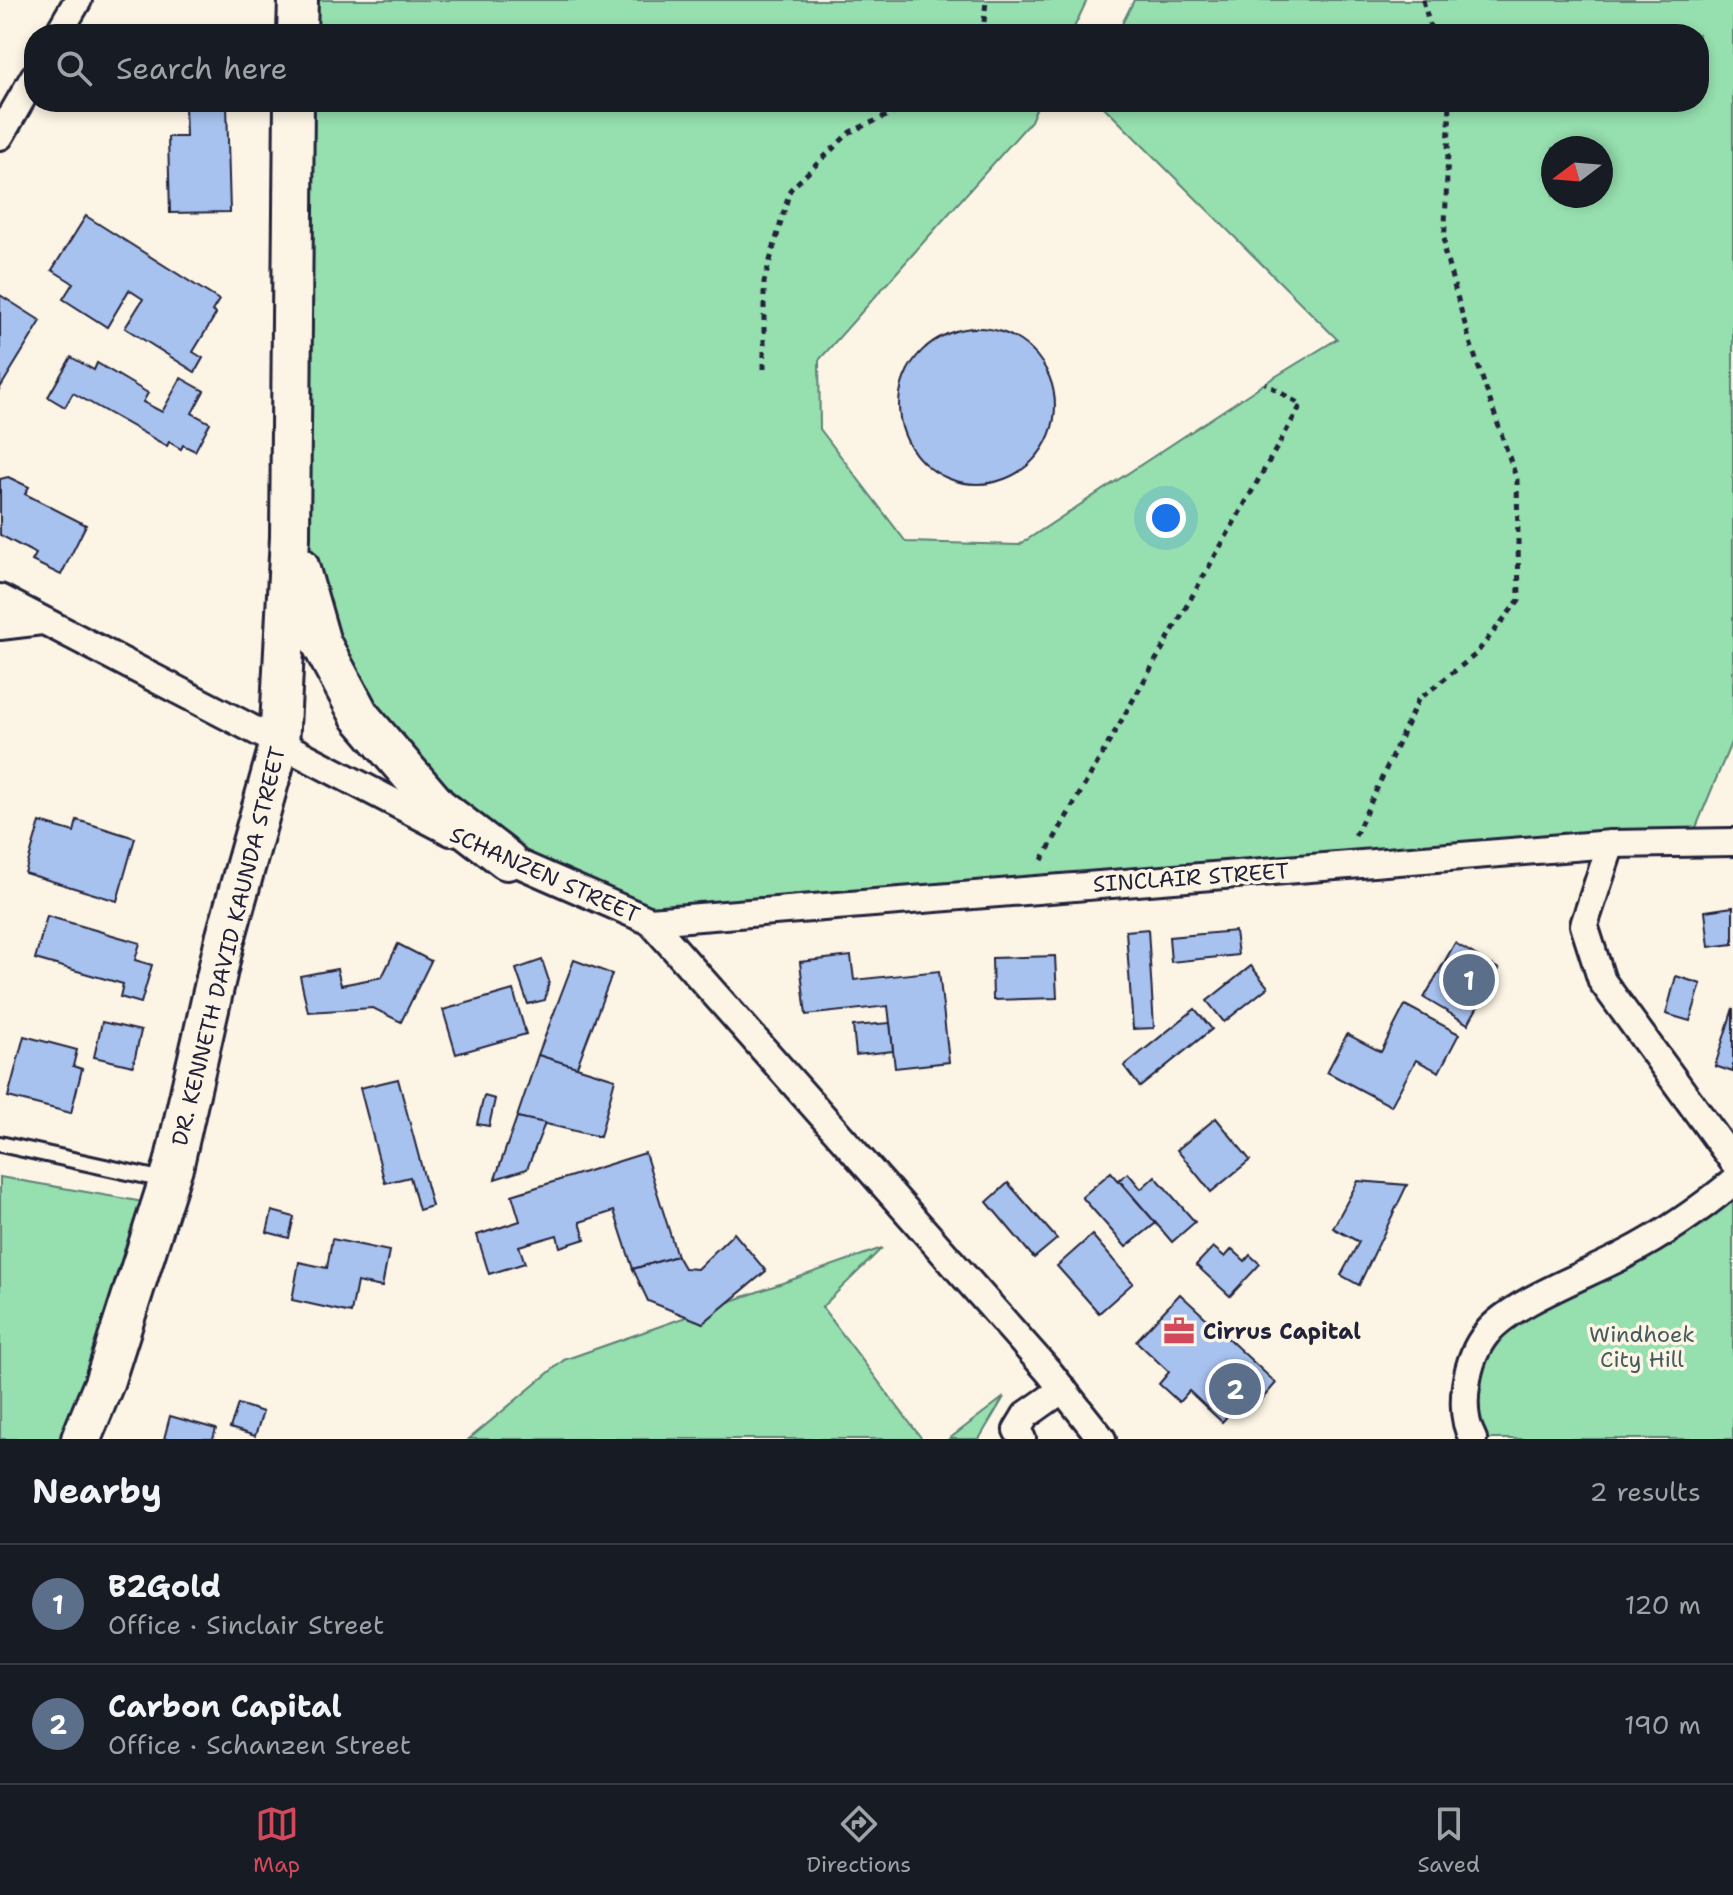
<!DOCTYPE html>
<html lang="en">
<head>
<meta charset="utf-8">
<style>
	:root { --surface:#171b24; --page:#20242c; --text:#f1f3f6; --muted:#9ea1a6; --line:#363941; --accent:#d1495b }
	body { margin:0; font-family:"Shantell Sans",sans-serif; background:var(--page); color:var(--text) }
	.compass { position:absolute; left:1541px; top:136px; width:72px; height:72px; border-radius:50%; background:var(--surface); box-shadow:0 4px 12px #0003; rotate:254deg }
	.you { position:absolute; left:1166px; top:518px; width:28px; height:28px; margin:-20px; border:6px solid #fff; border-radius:50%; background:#1a73e8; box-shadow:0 0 0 12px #1a73e833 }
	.badge { display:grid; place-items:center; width:52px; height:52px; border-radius:50%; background:var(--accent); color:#fff; font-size:26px; font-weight:700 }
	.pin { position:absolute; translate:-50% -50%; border:4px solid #fff; box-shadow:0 2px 8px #0006 }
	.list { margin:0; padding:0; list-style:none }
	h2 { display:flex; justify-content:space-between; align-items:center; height:104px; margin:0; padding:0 32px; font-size:34px }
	h2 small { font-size:26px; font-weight:400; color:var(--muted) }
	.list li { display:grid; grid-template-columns:52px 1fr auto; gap:24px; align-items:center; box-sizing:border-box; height:120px; padding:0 32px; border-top:2px solid var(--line) }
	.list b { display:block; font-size:30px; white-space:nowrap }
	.list p { margin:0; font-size:26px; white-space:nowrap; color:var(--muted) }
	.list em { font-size:26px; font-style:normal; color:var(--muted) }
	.icon { flex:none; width:44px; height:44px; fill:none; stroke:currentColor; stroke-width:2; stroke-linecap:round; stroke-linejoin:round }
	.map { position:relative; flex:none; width:1733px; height:1439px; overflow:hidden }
	.search { position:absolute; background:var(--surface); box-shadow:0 4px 12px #0003; left:24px; right:24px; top:24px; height:88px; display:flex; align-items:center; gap:20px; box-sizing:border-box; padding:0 28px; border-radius:32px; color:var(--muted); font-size:30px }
	.sheet { height:344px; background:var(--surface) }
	nav { display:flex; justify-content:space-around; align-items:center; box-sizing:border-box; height:112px; border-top:2px solid var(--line); background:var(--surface); font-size:22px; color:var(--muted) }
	nav a { display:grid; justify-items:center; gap:4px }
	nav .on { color:var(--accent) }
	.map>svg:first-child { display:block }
	.green { fill:#96dfaf; stroke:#5c8075; stroke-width:2; fill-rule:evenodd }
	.building { fill:#a8c2ef; stroke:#22223b; stroke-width:2 }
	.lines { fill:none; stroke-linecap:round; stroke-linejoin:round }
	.lane-casing { stroke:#22223b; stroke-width:20 }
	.street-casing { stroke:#22223b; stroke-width:32 }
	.secondary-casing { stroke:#22223b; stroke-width:44 }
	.path { stroke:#22223b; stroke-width:5; stroke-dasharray:6 6; stroke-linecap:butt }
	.lane { stroke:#fcf5e5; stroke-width:14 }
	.street { stroke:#fcf5e5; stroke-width:26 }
	.secondary { stroke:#fcf5e5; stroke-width:38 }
	.labels { text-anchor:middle; stroke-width:7; stroke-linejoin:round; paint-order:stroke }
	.street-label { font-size:22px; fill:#22223b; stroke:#fcf5e5 }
	.poi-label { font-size:22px; font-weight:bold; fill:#22223b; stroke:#fcf5e5; text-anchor:start }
	.park-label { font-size:22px; fill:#455b5e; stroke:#fcf5e5 }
</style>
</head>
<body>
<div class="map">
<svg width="1733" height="1439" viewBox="0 0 1733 1439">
	<rect width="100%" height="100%" fill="#fcf5e5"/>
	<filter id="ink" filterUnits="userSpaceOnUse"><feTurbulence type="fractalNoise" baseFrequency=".0125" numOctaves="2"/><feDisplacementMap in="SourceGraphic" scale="16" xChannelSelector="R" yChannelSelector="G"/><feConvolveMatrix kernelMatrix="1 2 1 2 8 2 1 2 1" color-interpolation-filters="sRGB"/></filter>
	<g filter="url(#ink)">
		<g class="green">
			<path d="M298,0H1087L1071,34H297Z"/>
			<path d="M1134,0H1733V738L1690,842L650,921L507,860L360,716L290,537L294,102H1039L1031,121L819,360L820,429L906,542L1019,545L1265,383L1337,339L1099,102H1699V34H1117ZM1553,148H1601V196H1553Z"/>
			<path d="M0,1177L161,1205L81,1439H0Z"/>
			<path d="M1733,1182V1439H1473V1361L1486,1334Z"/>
			<path d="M882,1248L822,1307L922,1439H469L564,1360Z"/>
			<path d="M1004,1397L979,1439H949Z"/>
		</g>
		<g class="building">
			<path d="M227,105L230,212L170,213L168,137H186L185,106Z"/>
			<path d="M86,216L219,300L212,311L216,314L193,352L203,358L195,372L125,328L143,299L129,290L107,327L63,299L73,283L52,270Z"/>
			<path d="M0,295L41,321L0,388Z"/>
			<circle cx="977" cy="406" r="78"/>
			<path d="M71,357L94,370L97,363L148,393L143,402L162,412L181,378L204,391L192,413L210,423L195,451L183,445L181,449L169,442L167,446L73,393L65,407L48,397Z"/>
			<path d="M8,477L29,487L25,494L86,525L61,575L32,561L36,554L0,535V479Z"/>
			<path d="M77,820L135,838L117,901L25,873L40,822L74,832Z"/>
			<path d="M1733,907V944L1709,947L1705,911Z"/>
			<path d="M47,916L140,943L135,960L152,965L141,1003L120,997L123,984L35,959Z"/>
			<path d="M1148,929L1154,1028L1133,1029L1126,931Z"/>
			<path d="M1235,931L1238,955L1171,962L1169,937Z"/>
			<path d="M1455,943L1499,969L1468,1024L1424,998Z"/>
			<path d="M398,944L431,961L401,1022L373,1008L308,1012L300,976L337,969L341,985L382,977Z"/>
			<path d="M851,956L854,980L939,971L949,1062L895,1068L888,1006L806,1015L800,962Z"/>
			<path d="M1055,956L1057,998L993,1000L992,958Z"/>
			<path d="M542,960L549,981L545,1000L528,1004L516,969Z"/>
			<path d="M574,960L612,974L576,1069L538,1055Z"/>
			<path d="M1251,966L1268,987L1224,1022L1207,1001Z"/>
			<path d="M1676,976L1701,984L1690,1021L1666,1014Z"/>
			<path d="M513,990L526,1034L456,1054L443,1010Z"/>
			<path d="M1405,1005L1459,1034L1439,1072L1416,1060L1391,1106L1327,1072L1347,1034L1381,1052Z"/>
			<path d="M1733,1008V1072L1715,1066Z"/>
			<path d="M1195,1009L1212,1029L1140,1087L1124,1066Z"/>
			<path d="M102,1022L141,1031L133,1066L94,1057Z"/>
			<path d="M890,1023L893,1051L856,1055L853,1026Z"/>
			<path d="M24,1036L77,1050L73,1066L82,1069L71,1113L8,1097Z"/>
			<path d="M538,1055L615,1079L600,1137L517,1117Z"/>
			<path d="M398,1079L432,1206L419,1210L410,1177L385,1183L360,1088Z"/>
			<path d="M484,1096L495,1099L489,1126L477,1124Z"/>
			<path d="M517,1117L545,1123L527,1169L495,1179Z"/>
			<path d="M1216,1118L1250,1160L1211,1192L1177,1150Z"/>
			<path d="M645,1153L677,1256L633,1269L614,1211L580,1222L585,1239L560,1247L557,1235L519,1246L525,1263L489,1274L477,1235L520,1221L512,1195Z"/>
			<path d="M1111,1172L1156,1223L1126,1247L1082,1197Z"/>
			<path d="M1128,1173L1141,1189L1155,1176L1195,1222L1172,1242L1119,1180Z"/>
			<path d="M1358,1181L1407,1185L1359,1285L1341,1275L1359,1242L1333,1228Z"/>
			<path d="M1008,1183L1057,1239L1034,1258L987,1202Z"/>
			<path d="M272,1211L294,1217L289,1238L267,1232Z"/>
			<path d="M734,1233L766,1271L703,1323L648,1301L633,1269L677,1256L684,1268L697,1269Z"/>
			<path d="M1092,1235L1133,1283L1099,1313L1057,1266Z"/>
			<path d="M332,1239L389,1251L382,1287L357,1282L351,1313L292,1300L299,1262L327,1268Z"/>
			<path d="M1213,1247L1225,1257L1232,1249L1245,1261L1250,1255L1260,1264L1230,1296L1196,1265Z"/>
			<path d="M1180,1294L1276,1383L1256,1406L1246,1396L1222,1422L1189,1391L1179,1402L1159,1384L1169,1372L1136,1341Z"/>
			<path d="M238,1404L263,1412L255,1436L230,1428Z"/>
			<path d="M170,1416L216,1429L213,1439H164Z"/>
		</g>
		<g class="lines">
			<defs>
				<path id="lane" d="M0,1144L169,1181"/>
				<g id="street">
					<path d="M58,34L78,0"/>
					<path d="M0,136L34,77"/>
					<path d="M0,598L451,832"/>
					<path d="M0,626L42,621"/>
					<path d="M1611,844L1584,925L1602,981L1733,1161"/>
					<path d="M494,853L650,921L1049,1372L1102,1439"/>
					<path d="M650,921L1611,844L1733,842"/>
					<path d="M1022,1439L1017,1430L1026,1415L1063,1389"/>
					<path d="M1473,1439C1457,1410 1466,1358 1487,1333C1510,1303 1589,1274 1626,1254C1665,1234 1699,1210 1733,1182"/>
				</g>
				<g id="secondary">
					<path d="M297,34L298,0"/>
					<path d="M299,566L321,643L360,716L438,807L507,860"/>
					<path d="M81,1439L104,1383L174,1164L224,943L279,746L290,537L294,102"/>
				</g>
			</defs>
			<use href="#lane" class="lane-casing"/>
			<use href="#street" class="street-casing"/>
			<use href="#secondary" class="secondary-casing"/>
			<g class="path">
				<path d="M1423,0L1432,34"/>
				<path d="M983,34L986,0"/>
				<path d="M764,369V282L790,190L850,132L918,102"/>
				<path d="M1355,836L1418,700L1475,655L1519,600L1517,480L1470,342L1444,250L1450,102"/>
				<path d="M1042,860L1301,405L1265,383"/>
			</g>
			<use href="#lane" class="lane"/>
			<use href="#street" class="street"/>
			<use href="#secondary" class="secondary"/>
		</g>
	</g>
	<defs>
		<symbol id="office-bare" viewBox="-9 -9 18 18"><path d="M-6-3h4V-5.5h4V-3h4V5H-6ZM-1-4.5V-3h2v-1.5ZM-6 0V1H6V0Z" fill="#d1495b" stroke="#fcf5e5" stroke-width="2.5" paint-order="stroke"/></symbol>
	</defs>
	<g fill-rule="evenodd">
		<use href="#office-bare" x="1157" y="1309" width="44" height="44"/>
	</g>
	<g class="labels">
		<g class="street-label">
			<text transform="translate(545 874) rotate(24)" y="8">SCHANZEN STREET</text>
			<text transform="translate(1191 877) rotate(-4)" y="8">SINCLAIR STREET</text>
			<text transform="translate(228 946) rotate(-76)" y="8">DR. KENNETH DAVID KAUNDA STREET</text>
		</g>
		<g class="poi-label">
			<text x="1203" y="1339">Cirrus Capital</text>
		</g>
		<g class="park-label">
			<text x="1642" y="1342">Windhoek<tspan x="1642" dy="25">City Hill</tspan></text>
		</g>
	</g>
</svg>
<svg class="compass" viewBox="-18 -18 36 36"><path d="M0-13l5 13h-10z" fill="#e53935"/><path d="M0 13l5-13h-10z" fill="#9ea1a6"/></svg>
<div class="you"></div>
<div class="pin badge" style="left:1469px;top:980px;background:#5c6f8a">1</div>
<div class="pin badge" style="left:1235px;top:1389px;background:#5c6f8a">2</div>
<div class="search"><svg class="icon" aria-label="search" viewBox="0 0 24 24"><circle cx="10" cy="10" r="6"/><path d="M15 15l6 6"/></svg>Search here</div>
</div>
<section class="sheet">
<h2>Nearby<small>2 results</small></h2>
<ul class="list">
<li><span class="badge" style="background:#5c6f8a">1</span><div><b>B2Gold</b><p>Office · Sinclair Street</p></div><em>120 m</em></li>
<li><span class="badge" style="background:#5c6f8a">2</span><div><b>Carbon Capital</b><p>Office · Schanzen Street</p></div><em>190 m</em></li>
</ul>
</section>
<nav>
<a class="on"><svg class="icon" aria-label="map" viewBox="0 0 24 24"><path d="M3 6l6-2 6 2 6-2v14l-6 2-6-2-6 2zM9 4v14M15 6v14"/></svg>Map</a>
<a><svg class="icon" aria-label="directions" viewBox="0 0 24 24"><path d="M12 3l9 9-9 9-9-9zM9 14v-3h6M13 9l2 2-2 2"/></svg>Directions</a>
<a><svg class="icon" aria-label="saved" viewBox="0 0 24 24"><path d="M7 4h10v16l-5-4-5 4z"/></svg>Saved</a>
</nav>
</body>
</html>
